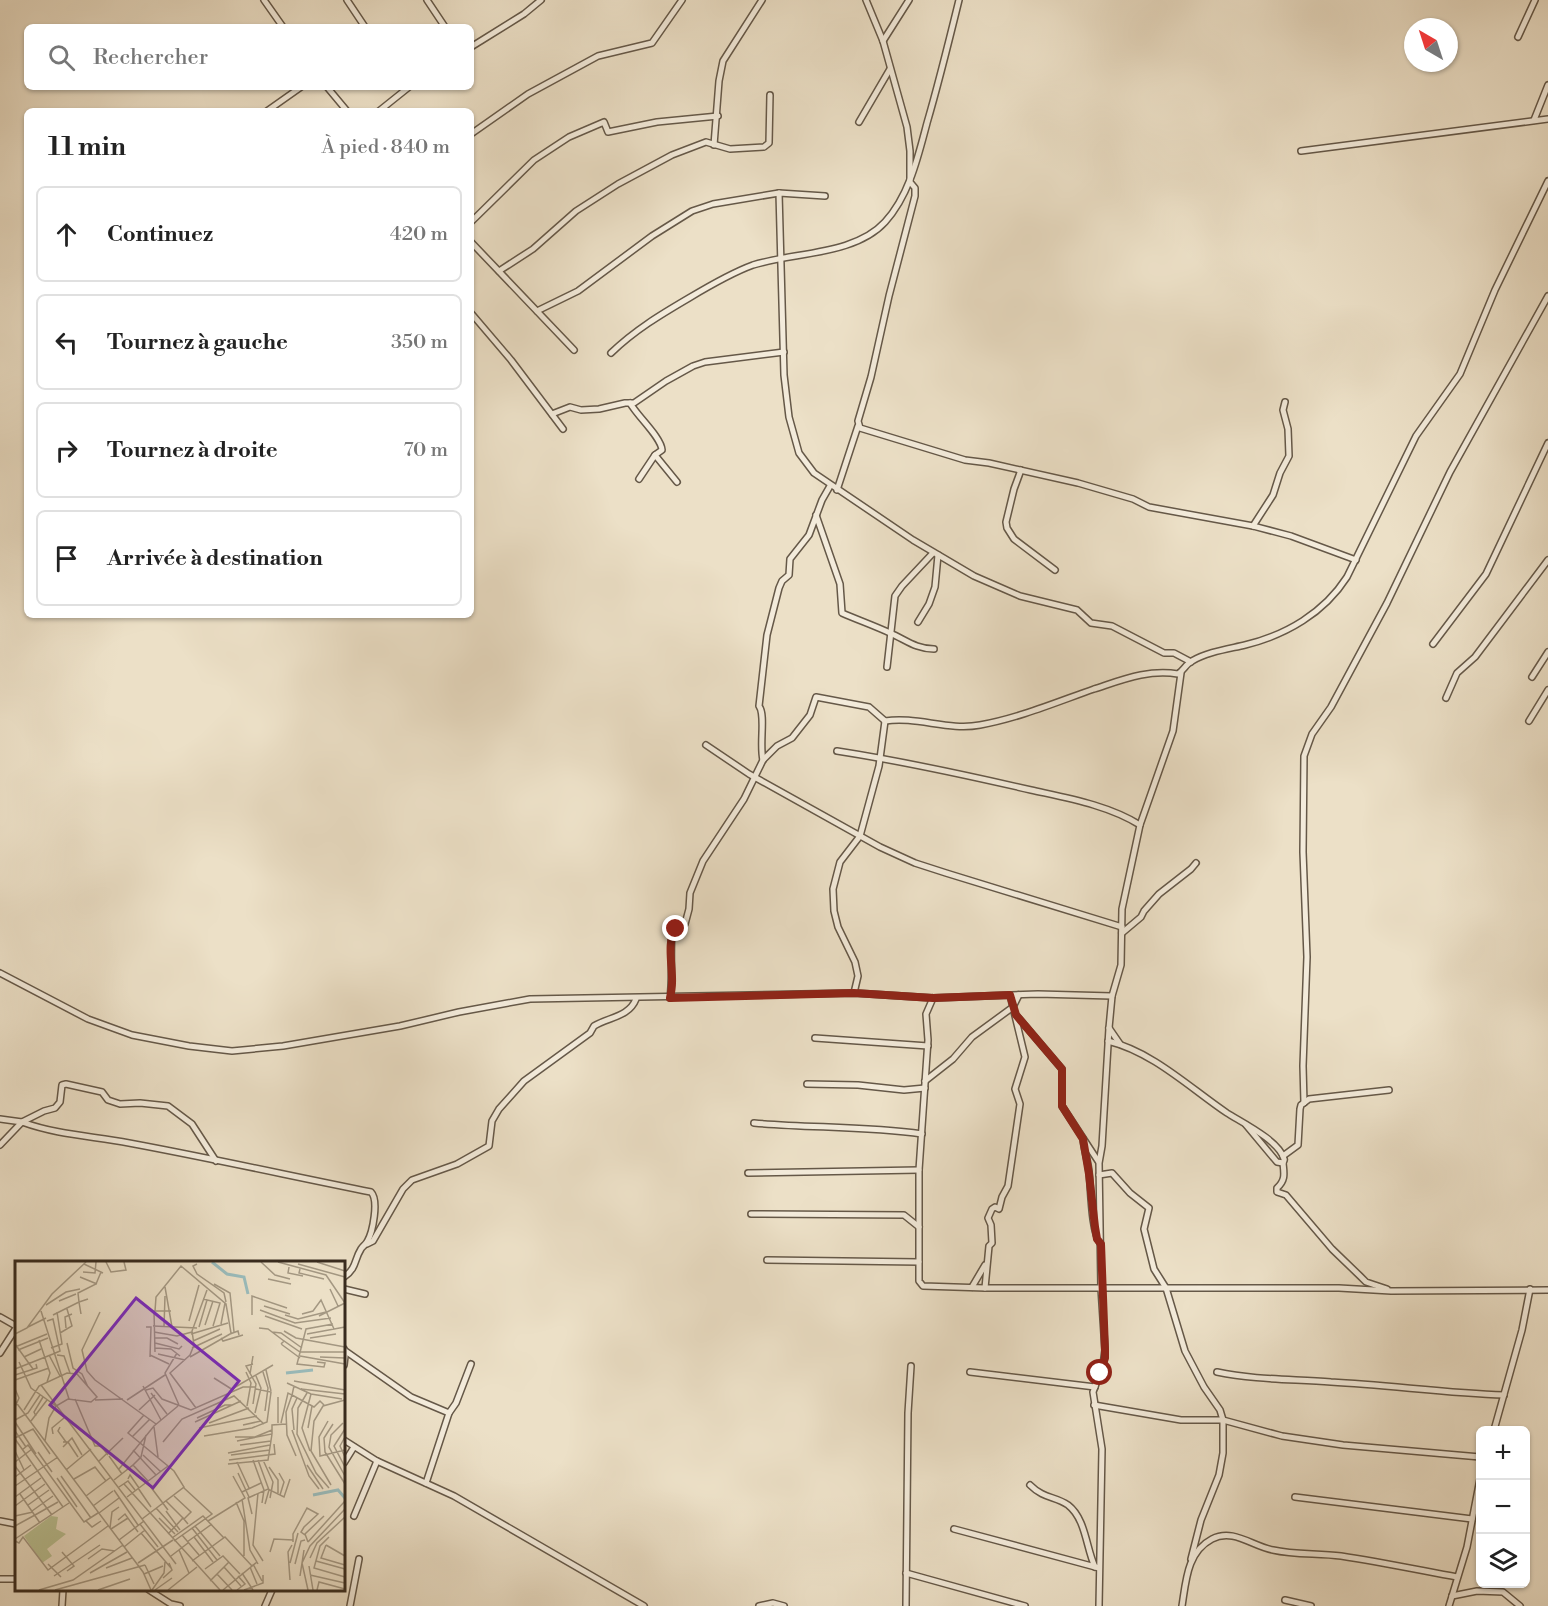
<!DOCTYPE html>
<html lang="fr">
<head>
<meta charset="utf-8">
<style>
	:root { --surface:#fff; --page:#f6f6f6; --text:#222; --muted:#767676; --line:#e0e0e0 }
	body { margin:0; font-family:"Libre Bodoni",serif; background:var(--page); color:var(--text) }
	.controls { position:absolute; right:18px; bottom:18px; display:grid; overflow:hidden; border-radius:9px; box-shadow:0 2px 4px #0004 }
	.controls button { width:54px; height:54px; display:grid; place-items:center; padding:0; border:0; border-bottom:2px solid var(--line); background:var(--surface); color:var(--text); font:30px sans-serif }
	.compass { position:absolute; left:1404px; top:18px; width:54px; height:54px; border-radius:50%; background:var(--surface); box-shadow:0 2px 4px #0004; rotate:321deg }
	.stop { position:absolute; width:18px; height:18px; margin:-14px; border:4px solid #8f2418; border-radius:50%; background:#fff }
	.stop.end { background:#8f2418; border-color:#fff; box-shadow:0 2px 6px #0008 }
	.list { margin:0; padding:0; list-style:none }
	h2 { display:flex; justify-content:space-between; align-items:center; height:78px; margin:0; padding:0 24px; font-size:26px }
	h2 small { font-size:20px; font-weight:400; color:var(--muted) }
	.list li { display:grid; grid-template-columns:39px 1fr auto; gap:18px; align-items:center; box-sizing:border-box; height:96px; margin:0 12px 12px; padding:0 12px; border:2px solid var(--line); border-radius:9px }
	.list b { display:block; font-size:22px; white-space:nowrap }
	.list em { font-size:20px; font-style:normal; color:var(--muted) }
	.icon { flex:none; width:33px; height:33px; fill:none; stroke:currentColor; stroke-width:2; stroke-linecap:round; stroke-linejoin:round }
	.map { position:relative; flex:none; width:1548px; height:1606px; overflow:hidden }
	.search { position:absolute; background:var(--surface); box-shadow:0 2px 4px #0004; left:24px; top:24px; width:450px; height:66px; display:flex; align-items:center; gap:15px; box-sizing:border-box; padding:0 21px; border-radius:9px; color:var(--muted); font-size:22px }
	.panel { position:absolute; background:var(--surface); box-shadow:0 2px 4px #0004; left:24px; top:108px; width:450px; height:510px; border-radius:9px }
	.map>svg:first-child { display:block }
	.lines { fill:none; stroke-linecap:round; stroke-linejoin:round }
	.street-casing { stroke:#655848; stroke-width:8 }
	.street { stroke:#f3ebdb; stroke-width:5 }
	.route { stroke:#8f2418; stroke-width:8 }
	.inset-river { fill:none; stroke:#9abcbc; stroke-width:3 }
	.inset-road { fill:none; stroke:#a49883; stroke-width:1.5 }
	.view { fill:#7b2cbf; fill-opacity:0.15; stroke:#7b2cbf; stroke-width:3 }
	.inset-edge { fill:none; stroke:#382b1e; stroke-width:3 }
</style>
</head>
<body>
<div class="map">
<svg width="1548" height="1606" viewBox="0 0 1548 1606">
	<rect width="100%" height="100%" fill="#ece0c7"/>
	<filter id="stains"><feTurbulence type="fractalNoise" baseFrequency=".00333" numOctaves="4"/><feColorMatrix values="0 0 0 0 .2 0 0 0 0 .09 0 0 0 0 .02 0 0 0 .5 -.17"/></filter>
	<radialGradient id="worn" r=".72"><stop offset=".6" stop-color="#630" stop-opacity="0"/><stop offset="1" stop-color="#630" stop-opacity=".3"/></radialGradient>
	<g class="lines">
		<defs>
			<g id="street">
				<path d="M264,0L283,27"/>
				<path d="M347,0L365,27"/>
				<path d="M427,0L445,27"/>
				<path d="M866,0L883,41L907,127L910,151V182L915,188V196L889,296L871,377L858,421L860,428L965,460L989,463L1078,483L1133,499L1149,507L1253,526L1291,536L1356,560"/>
				<path d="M1518,37L1535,0"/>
				<path d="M883,41L909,0"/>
				<path d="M471,47L524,14L541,0"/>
				<path d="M327,87L347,111"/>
				<path d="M267,111L301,87"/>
				<path d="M379,111L409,87"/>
				<path d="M1534,120L1548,85"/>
				<path d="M859,122L890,69"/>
				<path d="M471,134L528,94L598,56L652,43L682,0"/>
				<path d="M714,145L719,81L723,61L762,0"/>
				<path d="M1301,151L1548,119"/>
				<path d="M779,193L784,375L789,417L799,453L814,473L913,540L974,576L1020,596L1077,610L1091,623L1112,626L1164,653H1174L1191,662"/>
				<path d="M471,222L534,160L569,137L604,122L608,132L657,122L718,116"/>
				<path d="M471,242L574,350"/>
				<path d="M499,271L533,249L576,211L618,184L672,155L706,142L730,149L764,147L769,143L770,95"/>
				<path d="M537,311L578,291L652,236L692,211L713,204L779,193L825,196"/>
				<path d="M471,313L511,360L563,429"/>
				<path d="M611,353C635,330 660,315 689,298C709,286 731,273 753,265C795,252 855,255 885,222C909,196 918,157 927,123C939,82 949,41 959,0"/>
				<path d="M630,403C638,417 661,437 662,450L655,455L639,479"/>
				<path d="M552,414L570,407L581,410L599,409L625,403H634L666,381L693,366L705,362L784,352"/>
				<path d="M655,455L677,482"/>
				<path d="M1021,470L1014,489L1006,522L1007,528L1014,539L1055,570"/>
				<path d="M837,490L858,426"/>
				<path d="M816,515L840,584L842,613C858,620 875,626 890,633C906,640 916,649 934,649"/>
				<path d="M1253,526L1273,495L1280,473L1289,456L1288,429L1283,410L1285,402"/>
				<path d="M918,622L929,604L935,587L938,555"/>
				<path d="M1433,644L1486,574L1548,443"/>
				<path d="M887,667L895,596L902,586L933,553"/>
				<path d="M1532,677L1548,652"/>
				<path d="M1446,698L1457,673L1475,657L1548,560"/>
				<path d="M885,721C917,716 948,731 980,725C1019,718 1057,702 1094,689C1122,680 1148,669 1178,674C1184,670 1186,664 1192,661C1207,652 1228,649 1245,645C1286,635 1324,613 1347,577L1416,436L1460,374L1495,290L1548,181"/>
				<path d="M1529,721L1548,690"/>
				<path d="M706,745L749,774L880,847L915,863L946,873L1122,927"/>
				<path d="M837,751C902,761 966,775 1031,790C1067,798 1108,805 1140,825L1122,909L1121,965L1112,996L1109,1028L1102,1146L1099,1163L1101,1288L1105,1350L1103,1365L1093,1392L1102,1449L1099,1606"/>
				<path d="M763,760C759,744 766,715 759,706L767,635L779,588L782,581L789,575L790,559L809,535L822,500L830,486"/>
				<path d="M1140,825L1173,731L1181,673"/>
				<path d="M1122,933L1141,917L1144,911L1159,894L1191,869L1196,863"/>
				<path d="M0,973L88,1019L132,1035L189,1046L232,1051L283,1046L400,1026L459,1012L530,999L854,993L933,998L1038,994L1112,996"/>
				<path d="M854,993L858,976L855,962L838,927L834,911L833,889L840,862L860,836L879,766L885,721"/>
				<path d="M670,998C673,977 670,955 672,933L674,930L681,928L685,924L689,909L690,893L703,861L744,799L763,760L777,746L792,738L810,715L816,697L869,707L885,721"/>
				<path d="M933,998L926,1014L928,1040L919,1170V1281L923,1286L985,1288H1339L1391,1291L1548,1290"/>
				<path d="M1017,1016L1062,1069V1106L1098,1161"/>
				<path d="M1109,1028L1120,1044"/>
				<path d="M815,1038L928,1046"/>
				<path d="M1108,1041C1153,1052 1190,1088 1227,1113C1241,1122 1280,1141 1284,1159C1285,1160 1283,1162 1283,1163C1284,1173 1286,1180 1277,1188V1192L1286,1195L1332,1249L1360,1276L1366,1282L1387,1289"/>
				<path d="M925,1081L953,1059L972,1037L1013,1007L1019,995"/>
				<path d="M807,1084L858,1085L904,1090L925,1088"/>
				<path d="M1304,1103L1303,1066L1307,957L1303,852L1304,756L1312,734L1331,707L1387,603L1450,472L1548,296"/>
				<path d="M0,1119L22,1122L44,1111L55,1108L60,1102L62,1085L66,1084L102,1092L108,1100L120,1104L140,1103L168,1106L192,1124L216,1161"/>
				<path d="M754,1123C810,1128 866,1126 922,1134"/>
				<path d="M1246,1125L1277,1162L1283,1163"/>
				<path d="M1083,1139C1084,1150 1088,1161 1089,1172C1091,1189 1091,1231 1100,1243"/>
				<path d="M0,1145L22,1122C58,1135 92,1136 129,1143C210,1158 291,1176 371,1192C379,1200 373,1232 367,1242C365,1245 362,1247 361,1249C354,1260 357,1268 344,1277"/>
				<path d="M1283,1156L1298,1145L1300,1109L1301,1105L1309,1099L1389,1090"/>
				<path d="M748,1173L919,1170"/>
				<path d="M1099,1175L1112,1173L1130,1193L1149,1208L1144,1229L1154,1269L1166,1288L1185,1351L1204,1387L1220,1410L1223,1420V1453L1219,1475L1201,1520L1191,1559"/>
				<path d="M751,1214L904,1215L919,1227"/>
				<path d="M367,1244L373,1241L403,1189L412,1180L457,1164L489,1146L492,1121L499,1109L524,1081L590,1033L594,1026C609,1017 629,1017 636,999"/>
				<path d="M767,1260L919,1262"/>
				<path d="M972,1287L985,1265"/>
				<path d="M985,1288L989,1246L992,1243L991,1225L988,1218L992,1209L995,1207L999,1209L1002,1197L1008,1186L1020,1104L1015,1089L1025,1057L1010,995"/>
				<path d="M344,1289L365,1294"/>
				<path d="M0,1317L16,1326"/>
				<path d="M344,1349L345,1356L344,1365"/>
				<path d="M344,1350L411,1397L449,1413"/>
				<path d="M0,1353L16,1328"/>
				<path d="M970,1372L1095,1387"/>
				<path d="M1217,1372C1255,1380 1292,1379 1331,1382C1389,1385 1446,1393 1504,1395"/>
				<path d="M1094,1405L1181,1420H1223L1282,1436L1343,1445L1480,1457"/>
				<path d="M1494,1430L1522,1330L1530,1289"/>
				<path d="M344,1440L377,1461L454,1496L644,1606"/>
				<path d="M344,1463L354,1447"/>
				<path d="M426,1483L449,1413L456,1403L471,1364"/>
				<path d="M1030,1485C1044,1499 1055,1496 1068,1505C1086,1519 1086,1548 1095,1567"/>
				<path d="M1295,1497L1472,1519"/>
				<path d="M354,1516L377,1461"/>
				<path d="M0,1521L16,1524"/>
				<path d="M954,1529L1099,1568"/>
				<path d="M906,1573L1025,1606"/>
				<path d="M0,1579H16"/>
				<path d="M149,1590L171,1604L180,1606"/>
				<path d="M1452,1596L1477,1591L1503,1592L1520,1606"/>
				<path d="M1285,1600L1311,1606"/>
				<path d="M62,1606L63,1590"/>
				<path d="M265,1606L272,1590"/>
				<path d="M350,1606L359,1559"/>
				<path d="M759,1606L773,1603L784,1606"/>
				<path d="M906,1606L908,1413L911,1366"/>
				<path d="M1182,1606C1186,1581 1187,1552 1212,1539C1233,1528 1252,1546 1273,1550C1295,1555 1318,1553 1341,1556C1380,1562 1419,1570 1457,1577"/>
				<path d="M1449,1606L1467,1547L1480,1479"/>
			</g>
		</defs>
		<use href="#street" class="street-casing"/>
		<use href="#street" class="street"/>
	</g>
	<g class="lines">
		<path class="route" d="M676,929C666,939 673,969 672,983C672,988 671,993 670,998L854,993L933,998L1010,995L1016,1015L1062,1069V1106L1083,1139L1089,1174L1095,1227L1097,1239L1101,1244L1105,1350V1358L1100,1373"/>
	</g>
	<g transform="translate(15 1261)">
		<rect width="330" height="330" fill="#ece0c7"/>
		<path d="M36,255L43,256L41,268L51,273L32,288L37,295L27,302L9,275Z" fill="#bac294"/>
		<path class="inset-river" d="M197,1L212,13L229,16L233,33M271,112L298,109M298,234L323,229L330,237"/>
		<path class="inset-road" d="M91,1L96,11L111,9L109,1M246,1L260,14L275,18M263,1L311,14L330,42M302,1L330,10M69,3L88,12M182,3L178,5L182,13L209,32L211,41M283,3L330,16M274,6L273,12L288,15M285,8L284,12L309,18M68,11L80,12L81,1M65,16L82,23M253,18L276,23M199,23L215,32L219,71M150,26L157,66M315,28L323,45M188,38L205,42L198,65M44,40L61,33M31,44L51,31L65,28M249,45L275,53M245,49L280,62L316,57M26,50L54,138M140,50L141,36L166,5L211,43L216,72M85,51L67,89L72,110L80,119L141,163M66,53L64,41L73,38M287,53L298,50L306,39L319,68M38,54L64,41L63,32L81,23L86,11M237,54V35L272,47M270,54L283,58L311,51M250,55L287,68M304,55L330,42M32,60L38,58L45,90L38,93M174,60L184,24M206,63L210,42M190,64L198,40M138,65L182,67M13,66L31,57M131,66H136L135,96M149,66L150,35M184,66L192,39M51,67L50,56L57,53M244,67L253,68L269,80M269,70L281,77L330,86M139,71L162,75L177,71M257,71L266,72L287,87M45,72L57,65L52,48M0,73L12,67L37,33L71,1M176,73L213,62M292,73L330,66M139,77H152L163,83M206,77L208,80L228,74M295,77L321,73M24,79L35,112L32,121M178,80L205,68M52,82L58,107L67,113L73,126M140,82L164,88L167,85M0,83L18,108M266,83L269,80L285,91H330M266,83L285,97M0,86L32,73M36,87L47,83L42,51M140,87L156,88L165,95M177,87L207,73M3,89L33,77M140,91L139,50H156M162,92L150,112L164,144M143,93L170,99M34,94L45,115M42,94L49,95L55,112M135,94L154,103M285,95L330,103M9,96L26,88M175,96L215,73L223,70L224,74M305,96L330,97M4,101L16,127L41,145M302,101L310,102L309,106L282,103L291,68L318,63M238,103L231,105L241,123L238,143M0,108L38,93M251,109L256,130M231,111L236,122L232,145M248,111L253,127L250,150M235,113L238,95M0,114L22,107L21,103M199,117L218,129M0,119L34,107M279,120L330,129M272,122L296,133L327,138M26,124L161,303M128,125L146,159M279,125L277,134L299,146L305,140L309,144M0,128L4,137L0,146M217,128L258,104M286,128L330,133M131,129L138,127L147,138L176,149L228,126H241M136,132L152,153M292,132L283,147L282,173L301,212L314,227M60,138L80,185H86L93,194M80,139L108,138M112,139L150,114M0,140L128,311L136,329M181,147L155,112L175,94L179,84L177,70L192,29M9,149L24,125L52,112L62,113L82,136L76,141L53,138L41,145L34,157L30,180M124,149L140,134M240,152L246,127L241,115M21,155L19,151L28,136M182,157L210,144H218M0,159L13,152L25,134M16,160L32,139M313,160L304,176L305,195L330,189M0,161L21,193M180,161L226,140M194,162L234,147M263,162V136M266,162L273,132L277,134L271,151L272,174L281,195M328,162L316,174L314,186L330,215M318,163L309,177L310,191L330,223M228,164L246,160M45,166L43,170L51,181M139,166L143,196M184,167L242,155M293,167L297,145M330,168L319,185L330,206M277,169L294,215L304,228M279,169L277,148L282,137M0,170L11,186M38,173L37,167L49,157M189,175L237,167L252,161L256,131L241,128M117,176L135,158M220,176H240L257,169M330,176L325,185L330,196M0,177L18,168L35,193M0,178L48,246M222,180L257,173V164L271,163M48,181H53L63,196M148,181L167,158L219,135L249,163M225,184L256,180M48,186L57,177L67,194M7,189L13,184L69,261L83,252M118,189L141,214M0,190L9,209M295,190L287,167L296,133M23,191L37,211M213,192L255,184M128,194L146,211M216,194L255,189M94,195L107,213M214,199L260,193L259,183M238,199L249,229L247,242M243,199L254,229L250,243M248,199L258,221L255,237M84,200L108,177M0,201L17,188M222,201L234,227M213,203L253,199L257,173M292,204L308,228M0,205L37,254M117,205L126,196L131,174M254,206L263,219V232M104,208L139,165L163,145M51,209L76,188M223,212L234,236M264,212L269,221L265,234M46,215L76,257M0,216L16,204M42,217L62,246M59,218L80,206L91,220M113,218L115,214L124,227M99,219L118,204L133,220M132,221L153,249M109,223L205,329M316,224L296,190L299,160L308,145L330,139M0,225L43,196M104,226L113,220L120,229M123,227L136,246M99,229L123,264M227,231L246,222M243,232L238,284L248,300M5,233L25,262M71,235L96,216M159,235L176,251L169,258M0,236L26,217M112,236L153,205M227,238L235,289L243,303M151,240L168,257M221,241L229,260V295M13,244L34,229M0,245L30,223M78,245L98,230M141,247L163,271M17,250L38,235M151,250L165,269M84,252L104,237M237,253L233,237L253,228L269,236L275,218M20,254L43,241M0,255L18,251M144,257L160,273M127,258L169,226L159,210L113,172L129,154M103,259L110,253L123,271M71,260L77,266L86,260M193,260L230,237L218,215M125,263L143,286M0,265L20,254M180,265L205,295M95,267L97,251L104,246M177,267L202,299M96,268L113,257M126,272L156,307M153,273L168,257L173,263M167,274L184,294M179,276L198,301M314,276L305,285L299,307L330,316M157,277L188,255L209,277M0,278L54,242M104,279L129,260M0,280L4,282L8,276L33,309L93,265M159,280L197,253L169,227M172,281L197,263M278,281V273L292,247L303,253L289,266L286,271L290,274M293,281L330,240M293,281L290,273L309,255M311,284L306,297L330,304M311,284L330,295M109,286L130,269M164,289L174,312M47,291L59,305L52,310M255,291L259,278L278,279M156,295L173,282M295,297L302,282L330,256M73,298L87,288L100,290M177,300L210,276L237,305M301,300L330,308M123,302L158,279M275,302L283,272M33,303L46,316M238,303L247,320M280,303L286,280L290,279M130,304L139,323M294,305L298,329M209,306L226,325M235,306L242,323M91,307L117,297M190,308L208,295L225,313M75,312L112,291M227,312L238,329M129,313L148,305M202,313L217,329M295,314L330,322M39,315L85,284M285,315L289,289M148,317L157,309L154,302M275,319L273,291L277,284M195,320L214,301M24,329L58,319L108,284M40,329L130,304M83,329L115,318M137,329L149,312L150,301M140,329L157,317M153,329L182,306M208,329L242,301M222,329L230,323L223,315M229,329L248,322V314M293,329L287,302L295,285L330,248M302,329L304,321L330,328"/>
		<path class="view" d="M121,37L224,120L138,227L35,144Z"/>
		<rect width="330" height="330" class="inset-edge"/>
	</g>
	<rect width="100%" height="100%" filter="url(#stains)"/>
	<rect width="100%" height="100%" fill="url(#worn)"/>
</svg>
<div class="controls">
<button>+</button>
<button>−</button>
<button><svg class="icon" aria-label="layers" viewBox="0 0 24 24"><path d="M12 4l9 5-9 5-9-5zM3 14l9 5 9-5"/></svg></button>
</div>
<svg class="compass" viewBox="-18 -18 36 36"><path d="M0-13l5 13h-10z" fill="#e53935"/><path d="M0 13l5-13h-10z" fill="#767676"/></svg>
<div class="stop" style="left:1100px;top:1373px"></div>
<div class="stop end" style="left:676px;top:929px"></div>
<div class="search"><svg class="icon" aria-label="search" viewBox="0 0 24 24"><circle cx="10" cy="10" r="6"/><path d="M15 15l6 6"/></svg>Rechercher</div>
<section class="panel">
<h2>11 min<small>À pied · 840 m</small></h2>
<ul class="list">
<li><svg class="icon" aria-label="ahead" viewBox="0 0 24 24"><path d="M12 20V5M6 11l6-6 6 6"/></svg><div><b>Continuez</b></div><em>420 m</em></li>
<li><svg class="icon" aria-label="left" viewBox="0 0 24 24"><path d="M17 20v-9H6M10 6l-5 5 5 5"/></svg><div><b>Tournez à gauche</b></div><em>350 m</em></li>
<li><svg class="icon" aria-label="right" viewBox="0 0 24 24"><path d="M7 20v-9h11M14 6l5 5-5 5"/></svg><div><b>Tournez à droite</b></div><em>70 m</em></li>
<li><svg class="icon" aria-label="arrive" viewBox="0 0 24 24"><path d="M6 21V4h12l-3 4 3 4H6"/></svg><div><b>Arrivée à destination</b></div></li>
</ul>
</section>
</div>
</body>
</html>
